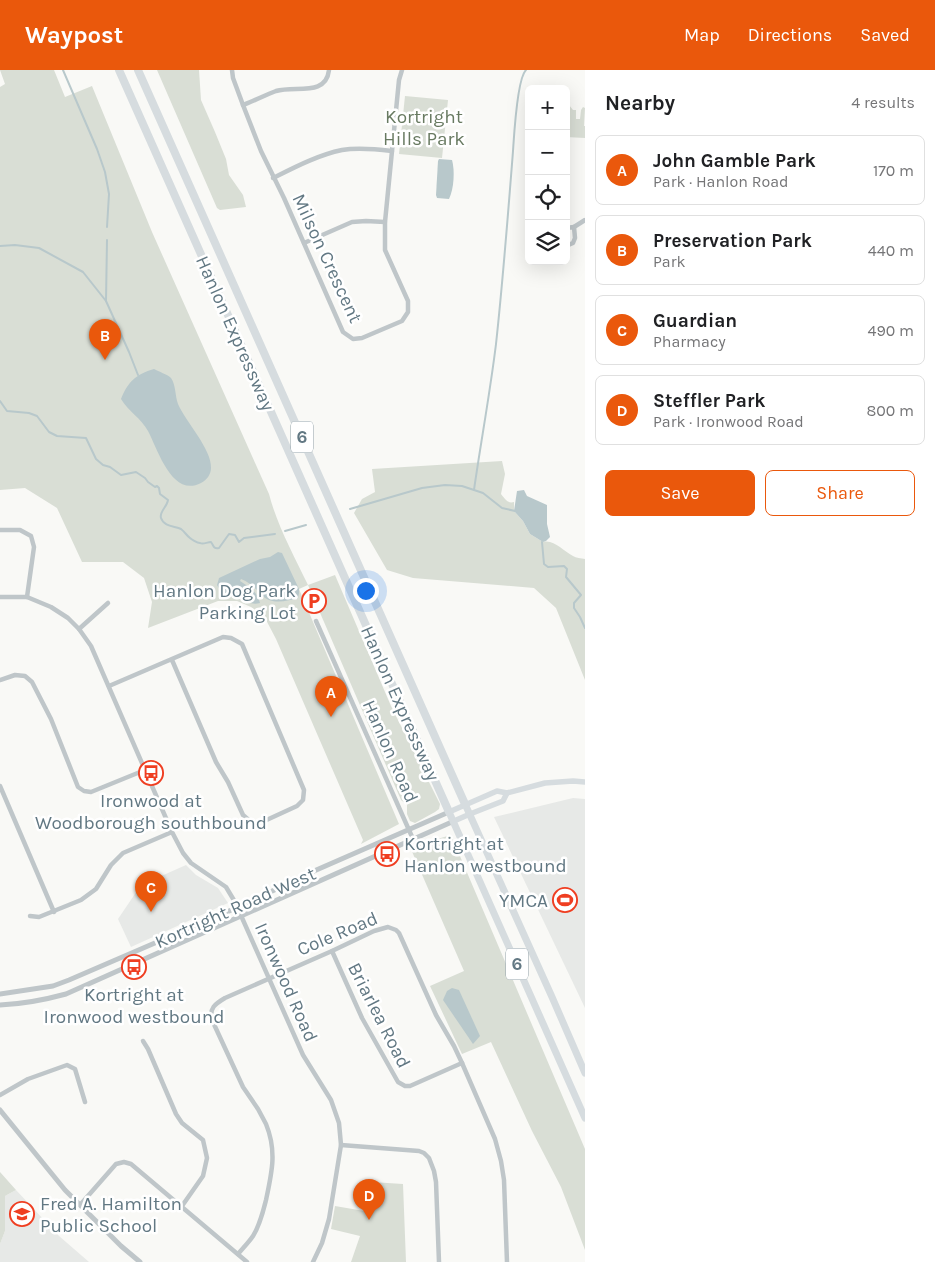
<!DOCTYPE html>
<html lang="en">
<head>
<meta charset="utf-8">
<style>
	:root { --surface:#fff; --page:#f2f2f2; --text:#202124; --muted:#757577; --line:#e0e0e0; --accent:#ea580c }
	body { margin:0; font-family:Karla,sans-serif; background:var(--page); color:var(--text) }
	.controls { position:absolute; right:15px; top:15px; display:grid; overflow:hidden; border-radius:8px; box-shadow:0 5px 20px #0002 }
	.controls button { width:45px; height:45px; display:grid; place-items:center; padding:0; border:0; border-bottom:1px solid var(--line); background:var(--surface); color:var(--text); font:25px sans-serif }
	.you { position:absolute; left:365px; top:520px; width:18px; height:18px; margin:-12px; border:4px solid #fff; border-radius:50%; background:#1a73e8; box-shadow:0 0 0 8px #1a73e833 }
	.badge { display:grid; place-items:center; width:32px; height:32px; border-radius:50%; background:var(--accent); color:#fff; font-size:16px; font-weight:700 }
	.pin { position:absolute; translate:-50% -41px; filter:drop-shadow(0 1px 2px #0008) }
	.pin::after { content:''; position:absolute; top:26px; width:18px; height:15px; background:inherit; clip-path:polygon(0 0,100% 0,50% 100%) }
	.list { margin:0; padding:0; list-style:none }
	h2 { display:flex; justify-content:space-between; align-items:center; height:65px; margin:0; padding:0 20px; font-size:21px }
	h2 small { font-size:16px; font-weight:400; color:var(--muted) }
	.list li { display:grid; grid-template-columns:32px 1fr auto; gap:15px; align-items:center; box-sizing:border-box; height:70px; margin:0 10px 10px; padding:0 10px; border:1px solid var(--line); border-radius:8px }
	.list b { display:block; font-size:19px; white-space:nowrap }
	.list p { margin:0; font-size:16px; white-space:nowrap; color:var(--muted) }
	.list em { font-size:16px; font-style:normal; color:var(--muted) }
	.actions { display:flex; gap:10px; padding:15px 20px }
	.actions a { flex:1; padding:11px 0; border:1px solid var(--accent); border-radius:8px; text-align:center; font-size:18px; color:var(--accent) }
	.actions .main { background:var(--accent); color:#fff }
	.icon { flex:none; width:28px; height:28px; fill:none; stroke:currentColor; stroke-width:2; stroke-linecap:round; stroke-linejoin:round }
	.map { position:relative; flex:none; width:585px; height:1192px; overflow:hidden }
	header { display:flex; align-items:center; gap:30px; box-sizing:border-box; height:70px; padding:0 25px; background:var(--accent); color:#fff }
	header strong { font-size:24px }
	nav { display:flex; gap:28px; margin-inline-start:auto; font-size:18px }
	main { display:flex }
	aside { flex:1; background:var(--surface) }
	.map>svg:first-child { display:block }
	.built { fill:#e7e9e7 }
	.green { fill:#d9ded5 }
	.water { fill:#b8c8cb }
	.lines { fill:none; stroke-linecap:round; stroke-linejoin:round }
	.stream { stroke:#b8c8cb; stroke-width:2 }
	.minor { stroke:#bfc6c9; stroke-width:4.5 }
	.tertiary { stroke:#bfc6c9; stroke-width:5 }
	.secondary { stroke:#d6dcdf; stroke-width:5.5 }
	.trunk { stroke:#d6dcdf; stroke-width:7 }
	.motorway { stroke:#d6dcdf; stroke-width:8 }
	.labels { text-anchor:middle; stroke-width:5; stroke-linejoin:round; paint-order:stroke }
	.shield { fill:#fff; stroke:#91a0a8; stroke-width:1 }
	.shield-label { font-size:18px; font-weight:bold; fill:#627883 }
	.park-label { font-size:19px; fill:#687a61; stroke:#fff }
	.street-label { font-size:19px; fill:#627883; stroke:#fff }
	.poi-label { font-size:19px; fill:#627883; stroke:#fff; text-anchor:end }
</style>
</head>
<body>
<header>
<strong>Waypost</strong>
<nav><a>Map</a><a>Directions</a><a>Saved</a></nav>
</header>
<main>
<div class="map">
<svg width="585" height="1192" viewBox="0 0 585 1192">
	<rect width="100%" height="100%" fill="#f9f9f6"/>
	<g class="built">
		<path d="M573,728L585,729V938L494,747Z"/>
		<path d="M186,795L196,805L218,818L228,833L131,877L118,849L141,815Z"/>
		<path d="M16,1120L59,1166L89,1192H0V1174L5,1161V1126Z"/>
	</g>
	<g class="green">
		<path d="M0,0H54L65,27L92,16L152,162L269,424C277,455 294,486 308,515L335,505L391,636L440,734L439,739L435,742L415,753L410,751L407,744V735L401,730L308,515L299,519L399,754L361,774L363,770L276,569L264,546L251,537L237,531H218L148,558L152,532L144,508L123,492H82L57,438L25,418L0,420V17L5,14Z"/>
		<path d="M157,0H199L201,30L215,62L226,89L229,105L243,125L246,137L220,140L217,138Z"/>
		<path d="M405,26L448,30L442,88L399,84Z"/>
		<path d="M569,35L573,40H576V49H580L581,40L583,37L585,38L584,56H585V68L566,67L570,40L566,39V38Z"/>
		<path d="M502,391L505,404L501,424C505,429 508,434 514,432V441L523,451L530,464L543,472C554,469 563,481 573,486C576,488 581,488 585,489V610L556,538L534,518L413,508L387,500L354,443L362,429L375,422L372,399Z"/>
		<path d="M451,765L585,1079V1180L561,1117L532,1061L491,972L462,984L430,916L464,901L410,777Z"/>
		<path d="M0,1102L16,1120L5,1126V1161L0,1174Z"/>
		<path d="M372,1112L403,1114L406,1192H351L360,1166L331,1159L335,1136L364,1141Z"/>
	</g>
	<g class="water">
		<path d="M439,89L452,90C455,100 454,119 449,129L437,128L436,125L438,91Z"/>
		<path d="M154,299C159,302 167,304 171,308C176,315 175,326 178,334C185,351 212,379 211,398C211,404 207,410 201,413C172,428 158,380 148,361C141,348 128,341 121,329C128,312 136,304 154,299Z"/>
		<path d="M524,420L527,426L547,435V454L550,467L546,471L543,472L530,464L523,451L514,441L517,421Z"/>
		<path d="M278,482L282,483L299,519V523L298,528C288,531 271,535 263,526C256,519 251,513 241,509L240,511C249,517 257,521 260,533C252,535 248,532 241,529C231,526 223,526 217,515L219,508L260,489L270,487Z"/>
		<path d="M452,918L459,920L480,966L473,974L443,930L447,921Z"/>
	</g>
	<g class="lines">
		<g class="stream">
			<path d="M63,0L97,79L105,102L109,124L107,157"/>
			<path d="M0,176L15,175L39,178L83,202L106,231L129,282L138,305"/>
			<path d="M106,231L107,170"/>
			<path d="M0,331L7,341L29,343L37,346L49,362L57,366L86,368L96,389L103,395L110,397L121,405L136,402L145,408L148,412L155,417L157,416L159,418L160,424L168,430C167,437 159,442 161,448C164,457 175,456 181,459C185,462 186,465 190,468C191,469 197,473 200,473C203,475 207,472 211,472C214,476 213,479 219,478L229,464L235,465L239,472L244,468L275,464"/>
			<path d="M474,420C481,371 490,323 496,274C503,210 508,145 513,81C514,67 517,8 526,0"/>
			<path d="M350,439L422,418L445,415L462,416L483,423L502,438L515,441"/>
			<path d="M285,461L306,455"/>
			<path d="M542,472L544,494L548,497L564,496L567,499L566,507L581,525L574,533V538L580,547L585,558"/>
		</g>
		<g class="minor">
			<path d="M232,0L233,8L243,35L261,81L284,128L343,262L353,269L362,268L402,251L408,242V231L385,180V152L399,10L402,0"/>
			<path d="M243,35C254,31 265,25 276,21C295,15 326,27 329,0"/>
			<path d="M273,108C295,97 318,85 342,80C358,77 376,79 392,81"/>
			<path d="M574,157L585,150"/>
			<path d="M566,158L574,157L575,168L573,173L566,176"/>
			<path d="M304,173L352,152L366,151L385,152"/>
			<path d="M0,460H20L31,466L34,477L27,527"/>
			<path d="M0,527H27L51,537L68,548L79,559L91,576L172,762L183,783L191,793L226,817L235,832L303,985L331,1030L339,1053L341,1075L329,1149L322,1173L313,1192"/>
			<path d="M316,551L413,769"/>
			<path d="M79,559L108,533"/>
			<path d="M0,610L15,605L25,606L32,612L51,649L78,717L84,721L91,722L145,700"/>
			<path d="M109,616L223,567L231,568L242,574L304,720L303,730L297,736L260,753L251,752L243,745L228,712L216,692L172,590"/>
			<path d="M0,716L54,842"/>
			<path d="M30,846L39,847L81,830L96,819L111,795L123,783L172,762"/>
			<path d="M332,881L362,948L398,1012L405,1016H410L462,993"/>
			<path d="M143,971L148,979L176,1044L182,1053L203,1070L207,1088L203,1106L182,1136"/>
			<path d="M0,1025L28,1009L67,995L75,999L85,1032"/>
			<path d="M341,1075L419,1081L424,1083L429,1088L434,1101L436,1112L439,1192"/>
			<path d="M80,1135L116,1094L124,1092L131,1094L247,1192"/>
			<path d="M238,1184C243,1178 249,1172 253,1166C260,1155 263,1142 266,1130C272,1102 277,1081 266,1054L258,1039L243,1017L212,950C209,938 215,934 225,928L332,881L374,861L388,857L396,860L399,863L436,945L454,976L462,993L495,1069L501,1091L504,1110L507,1192"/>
		</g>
		<g class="tertiary">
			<path d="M0,924L53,916L69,910L243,835L314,801L449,742"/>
			<path d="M0,935C23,934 44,930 66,924L454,751"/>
			<path d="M0,1040L65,1120L121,1176L140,1192"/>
		</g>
		<g class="secondary">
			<path d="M449,742L497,721L507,723L545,713L573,711L585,712"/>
			<path d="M454,751L470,744L503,731L507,723"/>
		</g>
		<g class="trunk">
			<path d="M465,734L552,927L585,1003"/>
			<path d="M449,742L585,1048"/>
		</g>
		<g class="motorway">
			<path d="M119,0L449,742"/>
			<path d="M138,0L465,734"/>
		</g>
	</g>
	<defs>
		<symbol id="parking-ring" viewBox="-11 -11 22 22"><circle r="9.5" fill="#fff" stroke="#ef3e21" stroke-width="1.5"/><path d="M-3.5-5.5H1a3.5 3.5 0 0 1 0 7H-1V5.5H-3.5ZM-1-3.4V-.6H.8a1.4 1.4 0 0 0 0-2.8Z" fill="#ef3e21"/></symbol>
		<symbol id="bus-ring" viewBox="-11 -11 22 22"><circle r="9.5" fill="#fff" stroke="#ef3e21" stroke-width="1.5"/><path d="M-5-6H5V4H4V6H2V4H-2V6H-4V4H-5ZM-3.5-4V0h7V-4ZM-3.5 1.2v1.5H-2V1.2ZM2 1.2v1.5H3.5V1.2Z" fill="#ef3e21"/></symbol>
		<symbol id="stadium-ring" viewBox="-11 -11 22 22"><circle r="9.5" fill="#fff" stroke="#ef3e21" stroke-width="1.5"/><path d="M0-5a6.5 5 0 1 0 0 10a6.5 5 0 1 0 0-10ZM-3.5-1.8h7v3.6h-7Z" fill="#ef3e21"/></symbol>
		<symbol id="school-ring" viewBox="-11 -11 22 22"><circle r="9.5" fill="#fff" stroke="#ef3e21" stroke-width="1.5"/><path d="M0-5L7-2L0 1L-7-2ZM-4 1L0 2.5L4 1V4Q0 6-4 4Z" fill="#ef3e21"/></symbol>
	</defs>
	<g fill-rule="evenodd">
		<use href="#parking-ring" x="300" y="517" width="28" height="28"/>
		<use href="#bus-ring" x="137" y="689" width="28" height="28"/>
		<use href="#bus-ring" x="373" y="770" width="28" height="28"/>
		<use href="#stadium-ring" x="551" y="816" width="28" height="28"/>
		<use href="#bus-ring" x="120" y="883" width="28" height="28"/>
		<use href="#school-ring" x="8" y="1130" width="28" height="28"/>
	</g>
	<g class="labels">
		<g class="shield">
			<rect x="291" y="351.5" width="22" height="31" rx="4"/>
			<rect x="506" y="878.5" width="22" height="31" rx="4"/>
		</g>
		<g class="shield-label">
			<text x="302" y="373">6</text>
			<text x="517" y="900">6</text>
		</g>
		<g class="park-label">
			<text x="424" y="53">Kortright<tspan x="424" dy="22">Hills Park</tspan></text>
		</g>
		<g class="street-label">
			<text transform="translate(328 188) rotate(65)" y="7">Milson Crescent</text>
			<text transform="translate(236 263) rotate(66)" y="7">Hanlon Expressway</text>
			<text transform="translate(401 633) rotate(66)" y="7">Hanlon Expressway</text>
			<text transform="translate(391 681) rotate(66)" y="7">Hanlon Road</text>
			<text transform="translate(235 837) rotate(-24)" y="7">Kortright Road West</text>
			<text transform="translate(337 863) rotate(-23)" y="7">Cole Road</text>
			<text transform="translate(287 912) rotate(66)" y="7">Ironwood Road</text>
			<text transform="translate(380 945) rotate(63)" y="7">Briarlea Road</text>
		</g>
		<g class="poi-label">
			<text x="296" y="527">Hanlon Dog Park<tspan x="296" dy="22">Parking Lot</tspan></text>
			<text x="151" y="737" text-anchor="middle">Ironwood at<tspan x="151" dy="22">Woodborough southbound</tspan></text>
			<text x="404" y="780" text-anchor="start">Kortright at<tspan x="404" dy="22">Hanlon westbound</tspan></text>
			<text x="548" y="837">YMCA</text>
			<text x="134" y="931" text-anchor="middle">Kortright at<tspan x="134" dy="22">Ironwood westbound</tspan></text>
			<text x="40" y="1140" text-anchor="start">Fred A. Hamilton<tspan x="40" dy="22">Public School</tspan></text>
		</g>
	</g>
</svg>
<div class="controls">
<button>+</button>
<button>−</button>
<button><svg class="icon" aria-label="locate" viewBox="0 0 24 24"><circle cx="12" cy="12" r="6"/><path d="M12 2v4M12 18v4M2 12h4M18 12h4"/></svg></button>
<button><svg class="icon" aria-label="layers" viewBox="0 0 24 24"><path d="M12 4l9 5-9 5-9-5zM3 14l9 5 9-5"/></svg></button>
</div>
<div class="you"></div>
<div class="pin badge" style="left:331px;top:647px">A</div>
<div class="pin badge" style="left:105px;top:290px">B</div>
<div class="pin badge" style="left:151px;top:842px">C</div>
<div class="pin badge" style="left:369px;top:1150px">D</div>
</div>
<aside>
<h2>Nearby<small>4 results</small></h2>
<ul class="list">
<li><span class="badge">A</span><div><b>John Gamble Park</b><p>Park · Hanlon Road</p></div><em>170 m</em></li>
<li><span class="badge">B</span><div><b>Preservation Park</b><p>Park</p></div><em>440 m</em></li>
<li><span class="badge">C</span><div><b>Guardian</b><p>Pharmacy</p></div><em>490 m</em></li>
<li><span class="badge">D</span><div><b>Steffler Park</b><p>Park · Ironwood Road</p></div><em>800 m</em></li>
</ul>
<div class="actions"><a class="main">Save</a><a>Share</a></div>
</aside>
</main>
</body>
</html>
